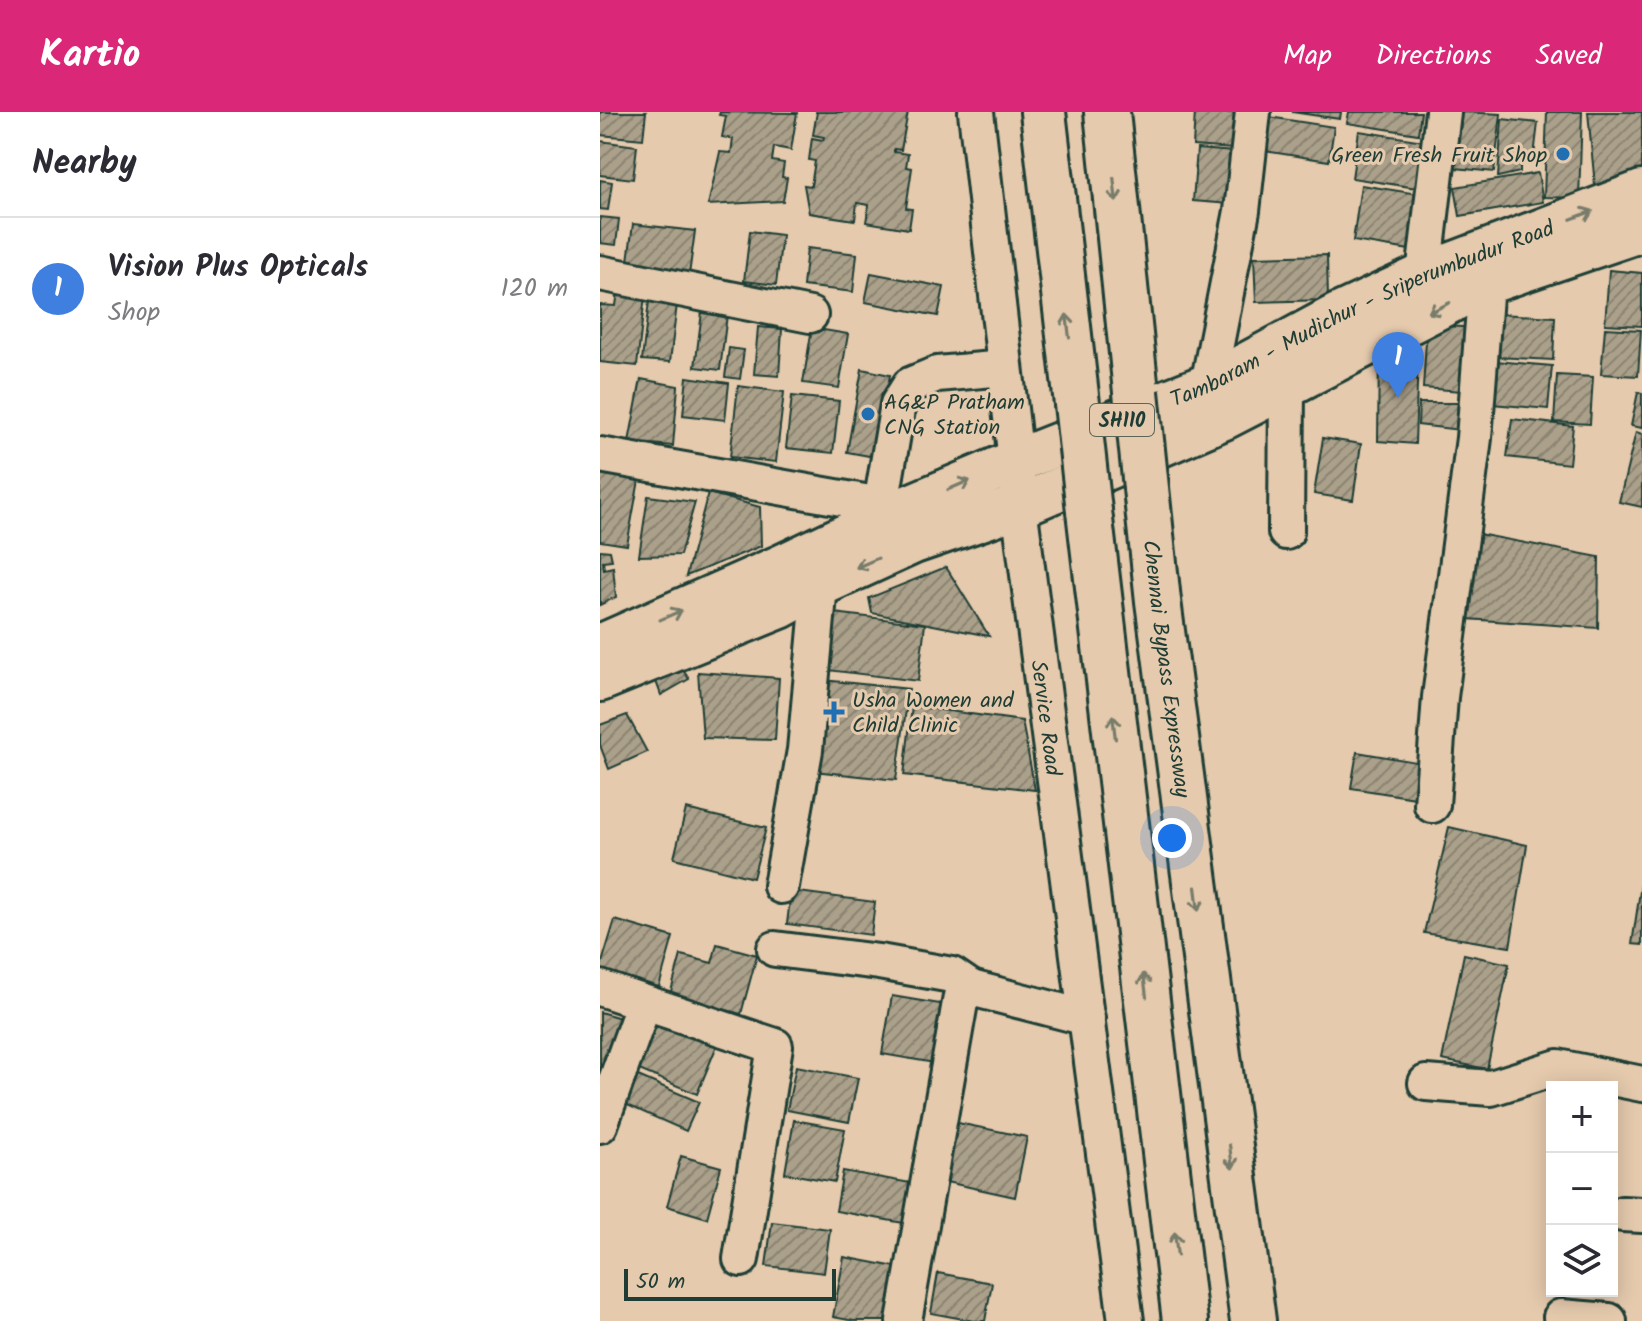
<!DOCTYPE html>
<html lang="en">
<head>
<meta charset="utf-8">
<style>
	:root { --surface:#fff; --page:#f2f2f3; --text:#2b2b33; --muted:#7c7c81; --line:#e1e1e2; --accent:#db2777 }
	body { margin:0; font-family:Kalam,sans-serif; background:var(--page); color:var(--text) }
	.controls { position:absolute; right:24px; bottom:24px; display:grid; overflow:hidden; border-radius:0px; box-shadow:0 4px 20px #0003 }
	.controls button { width:72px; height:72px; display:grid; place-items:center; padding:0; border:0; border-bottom:2px solid var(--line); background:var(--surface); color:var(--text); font:40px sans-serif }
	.scale { position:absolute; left:24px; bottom:20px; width:212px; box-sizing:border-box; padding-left:8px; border:4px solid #1f3d34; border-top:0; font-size:22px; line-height:28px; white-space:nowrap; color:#1f3d34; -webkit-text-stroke:6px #e5caad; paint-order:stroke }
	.you { position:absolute; left:572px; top:726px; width:28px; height:28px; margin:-20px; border:6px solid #fff; border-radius:50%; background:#1a73e8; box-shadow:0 0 0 12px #1a73e833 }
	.badge { display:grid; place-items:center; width:52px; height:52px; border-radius:50%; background:var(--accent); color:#fff; font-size:26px; font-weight:700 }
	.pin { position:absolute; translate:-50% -66px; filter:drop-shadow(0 2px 4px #0008) }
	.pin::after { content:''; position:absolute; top:42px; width:28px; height:24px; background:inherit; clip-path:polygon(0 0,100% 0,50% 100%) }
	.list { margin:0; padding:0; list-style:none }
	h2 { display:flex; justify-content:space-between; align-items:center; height:104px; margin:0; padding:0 32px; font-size:34px }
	h2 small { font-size:26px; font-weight:400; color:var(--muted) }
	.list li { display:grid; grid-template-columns:52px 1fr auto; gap:24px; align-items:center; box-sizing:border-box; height:144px; padding:0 32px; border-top:2px solid var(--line) }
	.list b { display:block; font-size:30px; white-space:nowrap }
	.list p { margin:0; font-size:26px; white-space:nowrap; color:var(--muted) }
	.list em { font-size:26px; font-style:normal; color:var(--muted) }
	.icon { flex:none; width:44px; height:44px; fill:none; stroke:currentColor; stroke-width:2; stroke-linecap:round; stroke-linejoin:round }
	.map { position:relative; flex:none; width:1042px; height:1209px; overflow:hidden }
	header { display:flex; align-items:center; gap:48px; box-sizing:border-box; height:112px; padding:0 40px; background:var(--accent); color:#fff }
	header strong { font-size:38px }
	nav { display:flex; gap:44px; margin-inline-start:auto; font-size:28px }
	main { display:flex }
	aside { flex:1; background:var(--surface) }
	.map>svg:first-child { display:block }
	.building { fill:url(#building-hatch); stroke:#1f3d34; stroke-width:2 }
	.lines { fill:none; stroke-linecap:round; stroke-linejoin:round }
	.minor-casing { stroke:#1f3d34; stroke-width:40 }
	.major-casing { stroke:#1f3d34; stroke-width:48 }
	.highway-casing { stroke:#1f3d34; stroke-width:50 }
	.minor { stroke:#e5caad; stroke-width:34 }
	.major { stroke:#e5caad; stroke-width:42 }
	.highway { stroke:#e5caad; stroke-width:44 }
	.highway-bridge-casing { stroke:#1f3d34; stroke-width:50; stroke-linecap:butt }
	.highway-bridge { stroke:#e5caad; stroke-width:44 }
	.oneway { stroke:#787c6a }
	.poi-dot { fill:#1f6fb2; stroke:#e5caad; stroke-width:3 }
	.labels { text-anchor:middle; stroke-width:6; stroke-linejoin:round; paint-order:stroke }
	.shield { fill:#e5caad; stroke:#5a6758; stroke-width:2 }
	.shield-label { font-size:20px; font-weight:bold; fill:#1f3d34 }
	.poi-label { font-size:22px; fill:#1f3d34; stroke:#e5caad; text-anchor:start }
	.street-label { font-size:22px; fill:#1f3d34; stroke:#e5caad }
</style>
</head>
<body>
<header>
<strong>Kartio</strong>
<nav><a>Map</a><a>Directions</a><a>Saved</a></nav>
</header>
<main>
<aside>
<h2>Nearby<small></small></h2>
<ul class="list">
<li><span class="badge" style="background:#3f7fe0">1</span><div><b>Vision Plus Opticals</b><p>Shop</p></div><em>120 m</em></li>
</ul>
</aside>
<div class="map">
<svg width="1042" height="1209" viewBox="0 0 1042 1209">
	<defs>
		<pattern id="building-hatch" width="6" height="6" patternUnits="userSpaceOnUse" patternTransform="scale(2)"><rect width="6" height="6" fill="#aba08a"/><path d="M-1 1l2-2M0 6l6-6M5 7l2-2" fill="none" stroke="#8b8472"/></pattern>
	</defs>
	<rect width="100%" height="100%" fill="#e5caad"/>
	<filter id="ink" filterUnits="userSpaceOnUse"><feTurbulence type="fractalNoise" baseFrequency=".0125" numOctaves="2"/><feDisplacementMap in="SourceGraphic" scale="16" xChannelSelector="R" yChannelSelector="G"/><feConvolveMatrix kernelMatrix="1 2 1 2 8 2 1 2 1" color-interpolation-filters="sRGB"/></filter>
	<g filter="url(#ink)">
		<g class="building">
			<path d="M0,0H46L43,27L0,23Z"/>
			<path d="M120,0L197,1L191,38L174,35L172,49L184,51L182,65L187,66L183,89L108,93L120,40L131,41L133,27L122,25L126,4L119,3Z"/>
			<path d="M215,0H308L301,38L294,37V40L308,42L306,55L312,56L306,96L312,97L309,117L266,110L269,93L257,91L255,108L209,101L204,73L211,74L215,49L209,48L212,26L223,28L224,25L213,23L217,0Z"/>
			<path d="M595,0L637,1L634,37L593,34Z"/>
			<path d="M692,0H741L740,7Z"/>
			<path d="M749,0H821L818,22L747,11Z"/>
			<path d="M862,0L901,2L894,60L856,56Z"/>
			<path d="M947,0H982L979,86L944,85Z"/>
			<path d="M988,0H1042V62L995,74Z"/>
			<path d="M669,5L734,15L729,49L664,39Z"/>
			<path d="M902,7L938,11L934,44L920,43V60L898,65Z"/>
			<path d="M759,19L824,29L817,76L752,66Z"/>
			<path d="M0,29L37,34L33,67L0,63Z"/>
			<path d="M597,37L634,40L630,92L593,89Z"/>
			<path d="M938,61L943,90L860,104L855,75Z"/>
			<path d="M0,68L12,70L8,98L0,97Z"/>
			<path d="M761,73L818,82L810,138L753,129Z"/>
			<path d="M0,105L19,107L16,133L0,131Z"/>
			<path d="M33,112L95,119L89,163L27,156Z"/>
			<path d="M150,119L182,123L176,173L144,169Z"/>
			<path d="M207,136L257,142L253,180L203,174Z"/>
			<path d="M727,143L728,188L656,190L654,145Z"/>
			<path d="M1009,158L1042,161V214L1005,212Z"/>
			<path d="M271,161L344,175L338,204L265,190Z"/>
			<path d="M18,179L45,183L37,254L0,250V193L16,194Z"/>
			<path d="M49,189L77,192L70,250L42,248Z"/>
			<path d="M103,192L128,195L120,258L95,255Z"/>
			<path d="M899,202L955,205L953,248L897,245Z"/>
			<path d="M827,213L879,216L875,280L823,276Z"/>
			<path d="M158,215L182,217L179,264L154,262Z"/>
			<path d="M212,216L248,222L239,276L203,271Z"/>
			<path d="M1005,216L1041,218L1038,264L1001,262Z"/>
			<path d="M129,236L144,238L140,267L125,265Z"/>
			<path d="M779,241L818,242L815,332L778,329Z"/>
			<path d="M896,249L952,254L948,297L892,292Z"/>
			<path d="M262,257L290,263L275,345L247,340Z"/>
			<path d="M957,263L993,265L990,312L954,310Z"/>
			<path d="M87,265L129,271L125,308L83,303Z"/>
			<path d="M41,267L78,274L73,334L29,330Z"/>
			<path d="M138,274L184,280L176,350L130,345Z"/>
			<path d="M1038,280L1042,281V316L1031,314Z"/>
			<path d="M192,284L239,289L233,341L186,336Z"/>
			<path d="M819,291H866L860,318L818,313Z"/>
			<path d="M912,307L973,314L969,352L907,345Z"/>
			<path d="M1036,320L1042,322V395L1019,390Z"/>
			<path d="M723,326L761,332L753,388L714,382Z"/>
			<path d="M0,361L39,368L27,433L0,429Z"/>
			<path d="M108,381L160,395L161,434L86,464Z"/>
			<path d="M48,384L95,390L80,443L39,444Z"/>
			<path d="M873,421L999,445L998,516L867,507Z"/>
			<path d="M0,438L10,439L12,448L3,449L4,457L13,455L16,485L0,493Z"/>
			<path d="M346,455L389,524L272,501L269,486Z"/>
			<path d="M226,500L325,512L318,569L219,557Z"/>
			<path d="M78,551L89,567L61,583L53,561Z"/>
			<path d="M98,560L179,566L175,628L103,626Z"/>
			<path d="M223,568L309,577L296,668L214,659Z"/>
			<path d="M312,594L422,609L435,678L304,663Z"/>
			<path d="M27,603L47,640L9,657L0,633V613Z"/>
			<path d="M757,640L828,652L822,687L751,676Z"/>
			<path d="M86,697L166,716L153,766L74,746Z"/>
			<path d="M849,715L927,733L910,835L824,821Z"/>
			<path d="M1042,766V833L1032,832Z"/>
			<path d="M191,779L275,790L271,823L187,812Z"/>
			<path d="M15,808L73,825L59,875L0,857Z"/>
			<path d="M117,832L157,843L141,902L70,883L81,843L112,851Z"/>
			<path d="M864,842L909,852L887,957L842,948Z"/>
			<path d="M292,884L352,894L341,952L282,942Z"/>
			<path d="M0,900L27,908L10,960L0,957Z"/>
			<path d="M59,907L118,931L97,982L39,958Z"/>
			<path d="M196,954L258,966L249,1010L187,998Z"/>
			<path d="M38,964L99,990L86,1019L25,992Z"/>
			<path d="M194,1008L245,1017L235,1070L185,1061Z"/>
			<path d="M358,1011L427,1025L415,1085L346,1070Z"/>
			<path d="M81,1044L121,1055L107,1106L67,1094Z"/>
			<path d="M243,1059L322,1073L315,1113L236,1099Z"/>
			<path d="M172,1110L230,1117L224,1161L166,1154Z"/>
			<path d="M244,1145L301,1156L291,1209H254L233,1205Z"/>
			<path d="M338,1161L392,1171L385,1209H374L331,1201Z"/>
		</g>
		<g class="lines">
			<defs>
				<g id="minor">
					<path id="s1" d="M376,0L416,349L419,394L526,1209"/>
					<path d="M0,161L210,203"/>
					<path d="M824,163L843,0"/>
					<path d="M608,273L642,99L653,0"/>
					<path d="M0,343L281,393L300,398L304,408"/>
					<path d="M281,393L298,292L310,273L337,262L405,256"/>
					<path d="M686,420L687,273"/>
					<path d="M832,693L840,585L874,326L886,171"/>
					<path d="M181,774L205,638L220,473L217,455"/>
					<path d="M175,837L279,850L352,863L371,876"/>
					<path d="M0,876L175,934L141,1147"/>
					<path d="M826,971L891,976L958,955L1042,972"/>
					<path d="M0,1013L44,891"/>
					<path d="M1022,1102L1042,1103"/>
					<path d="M961,1205L1009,1209"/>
					<path d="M304,1209L362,879L371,876L487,906"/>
				</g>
				<g id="major">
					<path id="s2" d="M0,534L182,454L300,398L416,349L608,273L738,203L824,163L1042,80"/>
					<path d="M0,568L180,495L220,473L314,430L419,394L624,306L886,171L1042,118"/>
				</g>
				<g id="highway">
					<path d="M443,0L477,292"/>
					<path d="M507,0L536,280"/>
					<path id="s3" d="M546,376L558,489L653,1209"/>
					<path d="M489,399L585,1209"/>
				</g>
			</defs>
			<use href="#minor" class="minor-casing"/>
			<use href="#major" class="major-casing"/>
			<use href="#highway" class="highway-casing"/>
			<use href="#minor" class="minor"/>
			<use href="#major" class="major"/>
			<use href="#highway" class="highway"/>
			<defs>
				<g id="highway-bridge">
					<path d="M536,280L546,376"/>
					<path d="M477,292L489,399"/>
				</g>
			</defs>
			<use href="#highway-bridge" class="highway-bridge-casing"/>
			<use href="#highway-bridge" class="highway-bridge"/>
		</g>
		<defs><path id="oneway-shaft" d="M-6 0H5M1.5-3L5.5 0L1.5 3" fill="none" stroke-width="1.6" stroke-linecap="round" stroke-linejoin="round" transform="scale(2)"/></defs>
		<g class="oneway">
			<use href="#oneway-shaft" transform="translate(515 78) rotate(84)"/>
			<use href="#oneway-shaft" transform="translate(982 103) rotate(-21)"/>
			<use href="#oneway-shaft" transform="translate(839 196) rotate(153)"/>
			<use href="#oneway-shaft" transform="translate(468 214) rotate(-97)"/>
			<use href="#oneway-shaft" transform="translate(359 373) rotate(-23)"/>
			<use href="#oneway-shaft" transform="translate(267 451) rotate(156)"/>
			<use href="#oneway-shaft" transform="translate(71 503) rotate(-24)"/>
			<use href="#oneway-shaft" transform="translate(514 615) rotate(-97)"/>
			<use href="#oneway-shaft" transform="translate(597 787) rotate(83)"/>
			<use href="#oneway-shaft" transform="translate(545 873) rotate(-97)"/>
			<use href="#oneway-shaft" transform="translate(631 1045) rotate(83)"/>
			<use href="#oneway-shaft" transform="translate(576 1132) rotate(-97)"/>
		</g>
	</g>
	<g class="poi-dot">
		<circle cx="963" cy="42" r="8"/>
		<circle cx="268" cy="302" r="8"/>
		<path d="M230 588h8v8h8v8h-8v8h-8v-8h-8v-8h8z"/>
	</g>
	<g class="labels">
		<rect class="shield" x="490" y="292" width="64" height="32" rx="6"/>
		<g class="shield-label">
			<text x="522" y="315">SH110</text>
		</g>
		<g class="poi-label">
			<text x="947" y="50" text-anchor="end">Green Fresh Fruit Shop</text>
			<text x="284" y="297">AG&amp;P Pratham<tspan x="284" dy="25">CNG Station</tspan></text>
			<text x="252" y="595">Usha Women and<tspan x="252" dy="25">Child Clinic</tspan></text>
		</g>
		<g class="street-label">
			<text dy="8" stroke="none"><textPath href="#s2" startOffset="832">Tambaram - Mudichur - Sriperumbudur Road</textPath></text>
			<text dy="8" stroke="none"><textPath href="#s3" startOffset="182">Chennai Bypass Expressway</textPath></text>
			<text dy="8" stroke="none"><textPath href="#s1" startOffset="610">Service Road</textPath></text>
		</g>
	</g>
</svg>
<div class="controls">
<button>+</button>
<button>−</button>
<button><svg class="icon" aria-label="layers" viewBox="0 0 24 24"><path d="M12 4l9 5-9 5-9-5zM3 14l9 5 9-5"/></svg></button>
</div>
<div class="scale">50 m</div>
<div class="you"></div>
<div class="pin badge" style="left:798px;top:286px;background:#3f7fe0">1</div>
</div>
</main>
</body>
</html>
